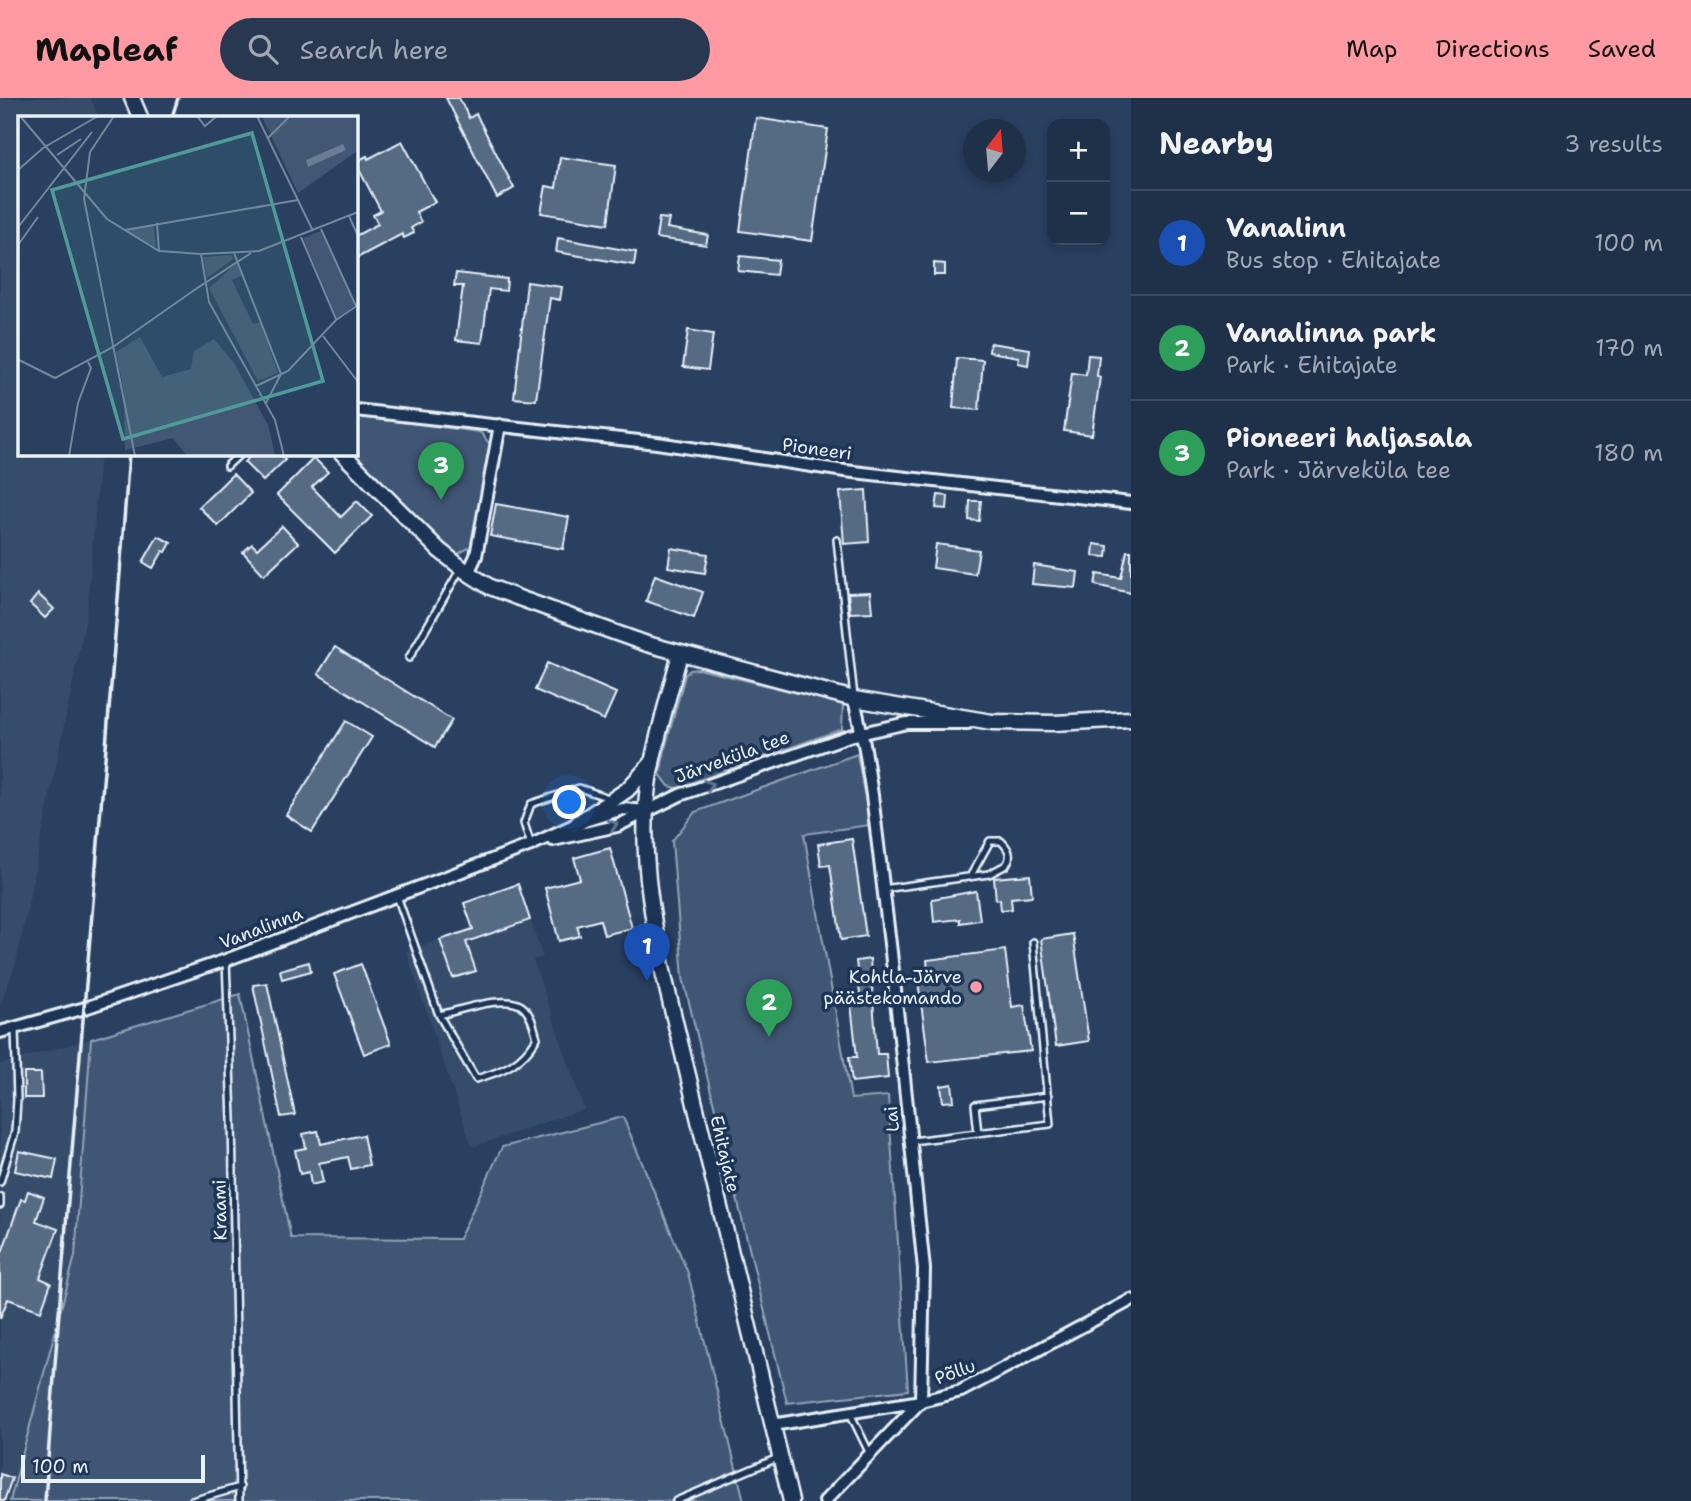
<!DOCTYPE html>
<html lang="en">
<head>
<meta charset="utf-8">
<style>
	:root { --surface:#1f3049; --page:#273850; --text:#f1f3f6; --muted:#a1a9b4; --line:#3c4b61; --accent:#ff9aa2 }
	body { margin:0; font-family:"Shantell Sans",sans-serif; background:var(--page); color:var(--text) }
	.controls { position:absolute; right:21px; top:21px; display:grid; overflow:hidden; border-radius:14px; box-shadow:0 4px 10px #0003 }
	.controls button { width:63px; height:63px; display:grid; place-items:center; padding:0; border:0; border-bottom:2px solid var(--line); background:var(--surface); color:var(--text); font:35px sans-serif }
	.compass { position:absolute; left:963px; top:21px; width:63px; height:63px; border-radius:50%; background:var(--surface); box-shadow:0 4px 10px #0003; rotate:16deg }
	.scale { position:absolute; left:21px; bottom:18px; width:184px; box-sizing:border-box; padding-left:7px; border:4px solid #e8f1f8; border-top:0; font-size:19px; line-height:24px; white-space:nowrap; color:#e8f1f8; -webkit-text-stroke:5px #1d3557; paint-order:stroke }
	.you { position:absolute; left:570px; top:705px; width:24px; height:24px; margin:-18px; border:5px solid #fff; border-radius:50%; background:#1a73e8; box-shadow:0 0 0 10px #1a73e833 }
	.badge { display:grid; place-items:center; width:46px; height:46px; border-radius:50%; background:var(--accent); color:#fff; font-size:23px; font-weight:700 }
	.pin { position:absolute; translate:-50% -58px; filter:drop-shadow(0 2px 4px #0008) }
	.pin::after { content:''; position:absolute; top:37px; width:24px; height:21px; background:inherit; clip-path:polygon(0 0,100% 0,50% 100%) }
	.list { margin:0; padding:0; list-style:none }
	h2 { display:flex; justify-content:space-between; align-items:center; height:91px; margin:0; padding:0 28px; font-size:30px }
	h2 small { font-size:23px; font-weight:400; color:var(--muted) }
	.list li { display:grid; grid-template-columns:46px 1fr auto; gap:21px; align-items:center; box-sizing:border-box; height:105px; padding:0 28px; border-top:2px solid var(--line) }
	.list b { display:block; font-size:26px; white-space:nowrap }
	.list p { margin:0; font-size:23px; white-space:nowrap; color:var(--muted) }
	.list em { font-size:23px; font-style:normal; color:var(--muted) }
	.icon { flex:none; width:38px; height:38px; fill:none; stroke:currentColor; stroke-width:2; stroke-linecap:round; stroke-linejoin:round }
	.map { position:relative; flex:none; width:1131px; height:1403px; overflow:hidden }
	header { display:flex; align-items:center; gap:42px; box-sizing:border-box; height:98px; padding:0 35px; background:var(--accent); color:#111 }
	header strong { font-size:33px }
	nav { display:flex; gap:38px; margin-inline-start:auto; font-size:24px }
	.search { width:490px; height:63px; background:var(--page); display:flex; align-items:center; gap:18px; box-sizing:border-box; padding:0 24px; border-radius:38px; color:var(--muted); font-size:26px }
	main { display:flex }
	aside { flex:1; background:var(--surface) }
	.map>svg:first-child { display:block }
	.built { fill:#364d6b }
	.green { fill:#415774; stroke:#94a4b6; stroke-width:2 }
	.building { fill:#556a83; stroke:#e8f1f8; stroke-width:2 }
	.lines { fill:none; stroke-linecap:round; stroke-linejoin:round }
	.lane-casing { stroke:#e8f1f8; stroke-width:10 }
	.street-casing { stroke:#e8f1f8; stroke-width:16 }
	.secondary-casing { stroke:#e8f1f8; stroke-width:19 }
	.lane { stroke:#1d3557; stroke-width:5 }
	.street { stroke:#1d3557; stroke-width:10 }
	.secondary { stroke:#1d3557; stroke-width:14 }
	.rail { stroke:#e8f1f8; stroke-width:3.5 }
	.oneway { stroke:#64778f }
	.poi-dot { fill:#ff9aa2; stroke:#1d3557; stroke-width:2.5 }
	.labels { text-anchor:middle; stroke-width:7; stroke-linejoin:round; paint-order:stroke }
	.street-label { font-size:18px; fill:#e8f1f8; stroke:#1d3557 }
	.poi-label { font-size:18px; fill:#e8f1f8; stroke:#1d3557; text-anchor:end }
	.inset-road { fill:none; stroke:#75879d; stroke-width:2 }
	.view { fill:#509b97; fill-opacity:0.15; stroke:#509b97; stroke-width:3.5 }
	.inset-edge { fill:none; stroke:#e8f1f8; stroke-width:3.5 }
</style>
</head>
<body>
<header>
<strong>Mapleaf</strong>
<div class="search"><svg class="icon" aria-label="search" viewBox="0 0 24 24"><circle cx="10" cy="10" r="6"/><path d="M15 15l6 6"/></svg>Search here</div>
<nav><a>Map</a><a>Directions</a><a>Saved</a></nav>
</header>
<main>
<div class="map">
<svg width="1131" height="1403" viewBox="0 0 1131 1403">
	<rect width="100%" height="100%" fill="#294061"/>
	<filter id="ink" filterUnits="userSpaceOnUse"><feTurbulence type="fractalNoise" baseFrequency=".0143" numOctaves="2"/><feDisplacementMap in="SourceGraphic" scale="14" xChannelSelector="R" yChannelSelector="G"/><feConvolveMatrix kernelMatrix="1 2 1 2 8 2 1 2 1" color-interpolation-filters="sRGB"/></filter>
	<g filter="url(#ink)">
		<g class="built">
			<path d="M0,0H90L99,19H19V355H100L87,514L16,865L0,906Z"/>
			<path d="M530,822L543,859L533,862L584,1011L472,1049L406,853L463,834L466,843Z"/>
			<path d="M91,941L75,1158L10,1403H0V966Z"/>
		</g>
		<g class="green">
			<path d="M355,318L480,334L490,346L472,448L456,457L354,355Z"/>
			<path d="M699,571L843,606L842,631L677,690L669,688L660,676L666,647L685,577L690,572Z"/>
			<path d="M857,656L870,727L804,736L851,1001L888,998L908,1292L787,1305L683,880L672,743L695,714Z"/>
			<path d="M240,896L291,1140L459,1141L502,1049L623,1019L688,1175L744,1403H10L75,1158L91,941Z"/>
		</g>
		<g class="building">
			<path d="M446,0H459L469,20L476,16L514,90L497,100Z"/>
			<path d="M756,20L828,31L812,143L740,133Z"/>
			<path d="M402,43L435,104L416,114L421,124L411,130L414,135L404,140L402,136L355,161V138L378,126L373,117L381,113L355,64L367,58L368,61Z"/>
			<path d="M560,59L616,67L608,126L541,115L546,88L556,90Z"/>
			<path d="M659,120L669,121L667,130L708,137L706,147L656,140Z"/>
			<path d="M558,140L636,154L634,167L556,154Z"/>
			<path d="M740,158L778,162L776,177L738,173Z"/>
			<path d="M934,165L945,166V177H934Z"/>
			<path d="M456,175L507,181L506,193L489,191L482,245L456,242L463,188H454Z"/>
			<path d="M527,184L562,189L560,202L550,200L536,302L514,300Z"/>
			<path d="M688,232L713,236L708,272L683,269Z"/>
			<path d="M990,245L1030,251L1028,267L1018,265L1019,259L989,254Z"/>
			<path d="M1088,257L1099,258L1097,278L1100,279L1092,337L1064,333L1072,275L1086,277Z"/>
			<path d="M957,260L983,262L979,312L953,310Z"/>
			<path d="M254,355H279L285,362L263,383L244,364Z"/>
			<path d="M314,360L328,374L312,389L341,419L357,403L372,418L335,455L277,397Z"/>
			<path d="M233,376L251,395L218,428L199,409Z"/>
			<path d="M866,392L869,444L844,446L840,394Z"/>
			<path d="M938,397L948,398L947,411L936,410Z"/>
			<path d="M970,403H981L979,423L969,422Z"/>
			<path d="M496,406L569,419L563,451L490,438Z"/>
			<path d="M282,428L298,445L264,477L243,454L252,446L257,451Z"/>
			<path d="M158,438L171,445L166,454L163,453L153,470L143,464Z"/>
			<path d="M936,446L979,452L975,476L933,470Z"/>
			<path d="M1094,446L1108,448L1107,459L1093,458Z"/>
			<path d="M671,450L708,456L705,475L668,469Z"/>
			<path d="M1127,453H1131V495L1095,487L1097,476L1121,480Z"/>
			<path d="M1034,467L1078,474L1076,490L1032,486Z"/>
			<path d="M655,477L703,494L694,520L646,503Z"/>
			<path d="M870,494L872,514L850,515L848,495Z"/>
			<path d="M38,496L54,511L45,520L30,506Z"/>
			<path d="M335,549L452,622L435,649L318,576Z"/>
			<path d="M547,565L616,595L604,622L535,592Z"/>
			<path d="M346,623L372,639L312,734L286,717Z"/>
			<path d="M852,741L866,838L841,842L830,767L821,768L818,746Z"/>
			<path d="M610,750L632,830L604,837L600,822L577,828L580,838L559,843L545,790L580,781L574,760Z"/>
			<path d="M1030,777L1032,798L1011,800L1012,811L1001,812L1000,801L996,802L994,780Z"/>
			<path d="M518,786L530,822L466,844L476,873L453,880L440,842L473,831L464,805Z"/>
			<path d="M976,793L980,822L960,825V821L934,824L932,801Z"/>
			<path d="M1073,836L1089,943L1056,948L1041,841Z"/>
			<path d="M1005,852L1012,909L1024,907L1031,953L929,964L918,883L929,882L927,862Z"/>
			<path d="M870,861L877,956H886L888,980L852,984L849,959H857L850,898L860,896L856,863Z"/>
			<path d="M309,864L311,873L282,881L280,872Z"/>
			<path d="M361,866L391,946L364,956L334,876Z"/>
			<path d="M267,885L295,1017L281,1019L253,887Z"/>
			<path d="M24,975H41L42,1000H24Z"/>
			<path d="M952,986L954,1003L943,1004L941,988Z"/>
			<path d="M318,1033L321,1046L363,1037L369,1067L351,1071L348,1059L319,1065L323,1084L311,1087L309,1074L300,1076L295,1052L306,1050L303,1036Z"/>
			<path d="M19,1053L57,1061L53,1081L15,1073Z"/>
			<path d="M28,1093L44,1099L36,1123L58,1131L40,1180L51,1185L41,1213L8,1201L0,1220V1160L21,1101L25,1102Z"/>
			<path d="M0,1376L12,1380L4,1403H0Z"/>
		</g>
		<g class="lines">
			<defs>
				<g id="lane">
					<path d="M227,368L241,355"/>
					<path d="M837,442L854,599"/>
					<path d="M409,560L460,472"/>
					<path d="M531,747L524,725L531,706L579,690L609,700"/>
					<path d="M883,791L989,776L1006,767C1013,757 1008,750 1001,743H990L970,779"/>
					<path d="M397,798L439,917C459,913 509,894 524,910C532,918 534,930 537,940C522,965 504,973 476,981L439,917"/>
					<path d="M226,862L232,1021L239,1403"/>
					<path d="M978,1035L975,1007L1048,998"/>
					<path d="M912,1043L1050,1026L1033,844"/>
					<path d="M0,1084L15,1034L17,1001L15,930"/>
					<path d="M0,1099V1107"/>
					<path d="M850,1315L870,1356"/>
					<path d="M192,1403L240,1389"/>
					<path d="M676,1403L780,1359"/>
				</g>
				<g id="street">
					<path d="M355,312L657,345L845,373L1131,405"/>
					<path d="M468,475L476,458L500,327"/>
					<path d="M553,742L617,728L680,697L849,638L907,625H968"/>
					<path d="M0,934L85,910L226,862L531,747L578,725L623,711L646,713"/>
					<path d="M772,1327L921,1303L961,1293L1131,1202"/>
					<path d="M825,1403L921,1303L924,1171L891,854L872,697L865,651L854,601"/>
				</g>
				<g id="secondary">
					<path d="M132,0L140,19"/>
					<path d="M342,355L439,452L468,475L490,489L516,499L647,546L854,601L992,624L1054,625L1131,621"/>
					<path d="M680,556C669,597 656,639 649,681C639,746 651,815 664,878L791,1403"/>
					<path d="M578,725L627,692L652,665"/>
				</g>
			</defs>
			<use href="#lane" class="lane-casing"/>
			<use href="#street" class="street-casing"/>
			<use href="#secondary" class="secondary-casing"/>
			<use href="#lane" class="lane"/>
			<use href="#street" class="street"/>
			<use href="#secondary" class="secondary"/>
			<g class="rail">
				<path d="M172,19L178,0"/>
				<path d="M45,1403C69,1053 104,705 129,355"/>
			</g>
		</g>
		<defs><path id="oneway-chevron" d="M-2-3.5L2.5 0L-2 3.5" fill="none" stroke-width="1.6" stroke-linecap="round" stroke-linejoin="round" transform="scale(1.75)"/></defs>
		<g class="oneway">
			<use href="#oneway-chevron" transform="translate(709 687) rotate(-20)"/>
			<use href="#oneway-chevron" transform="translate(613 727) rotate(-18)"/>
		</g>
	</g>
	<circle class="poi-dot" cx="976" cy="889" r="7"/>
	<g class="labels">
		<g class="street-label">
			<text transform="translate(817 351) rotate(8)" y="6">Pioneeri</text>
			<text transform="translate(732 659) rotate(-20)" y="6">Järveküla tee</text>
			<text transform="translate(261 830) rotate(-21)" y="6">Vanalinna</text>
			<text transform="translate(892 1021) rotate(-96)" y="6">Lai</text>
			<text transform="translate(725 1056) rotate(77)" y="6">Ehitajate</text>
			<text transform="translate(220 1112) rotate(-91)" y="6">Kraami</text>
			<text transform="translate(955 1274) rotate(-20)" y="6">Põllu</text>
		</g>
		<g class="poi-label">
			<text x="962" y="885">Kohtla-Järve<tspan x="962" dy="21">päästekomando</tspan></text>
		</g>
	</g>
	<g transform="translate(18 18)">
		<rect width="340" height="340" fill="#294061"/>
		<path d="M250,0H339V35L280,77L245,3ZM136,109L138,132L109,116L111,113ZM303,115L337,189L319,202L285,122ZM214,139L215,143L189,162L185,141ZM219,147L225,159L214,164L235,208L242,206L260,257L240,265L191,172ZM122,221L144,261L173,253L176,235L196,223L216,247L250,309L257,339H168L155,322L107,334L106,276L98,236Z" fill="#415774"/>
		<path d="M325,28L328,34L290,51L288,44Z" fill="#6b7c95"/>
		<path class="inset-road" d="M2,0L89,103L141,135L183,138L241,135L340,96M96,0L72,36L66,83L117,340M179,0L187,10L199,0M239,0L295,115M250,22L272,0M39,39L63,23M0,54L25,32L80,0M331,100L340,120M139,107L141,135M1,110L74,16M303,113L338,190M107,114L280,84M283,121L318,203M0,129L20,101M216,137L263,258L248,287M183,138L191,186L257,304L266,340M175,175L233,137M305,220L340,266M1,244L37,262L95,231L185,168M238,270L270,255L318,204L340,189M51,340L60,287L73,252L70,246"/>
		<path class="view" d="M234,17L305,265L105,323L34,74Z"/>
		<rect width="340" height="340" class="inset-edge"/>
	</g>
</svg>
<div class="controls">
<button>+</button>
<button>−</button>
</div>
<svg class="compass" viewBox="-18 -18 36 36"><path d="M0-13l5 13h-10z" fill="#e53935"/><path d="M0 13l5-13h-10z" fill="#a1a9b4"/></svg>
<div class="scale">100 m</div>
<div class="you"></div>
<div class="pin badge" style="left:647px;top:883px;background:#1a4fb4">1</div>
<div class="pin badge" style="left:769px;top:939px;background:#2e9e5b">2</div>
<div class="pin badge" style="left:441px;top:402px;background:#2e9e5b">3</div>
</div>
<aside>
<h2>Nearby<small>3 results</small></h2>
<ul class="list">
<li><span class="badge" style="background:#1a4fb4">1</span><div><b>Vanalinn</b><p>Bus stop · Ehitajate</p></div><em>100 m</em></li>
<li><span class="badge" style="background:#2e9e5b">2</span><div><b>Vanalinna park</b><p>Park · Ehitajate</p></div><em>170 m</em></li>
<li><span class="badge" style="background:#2e9e5b">3</span><div><b>Pioneeri haljasala</b><p>Park · Järveküla tee</p></div><em>180 m</em></li>
</ul>
</aside>
</main>
</body>
</html>
